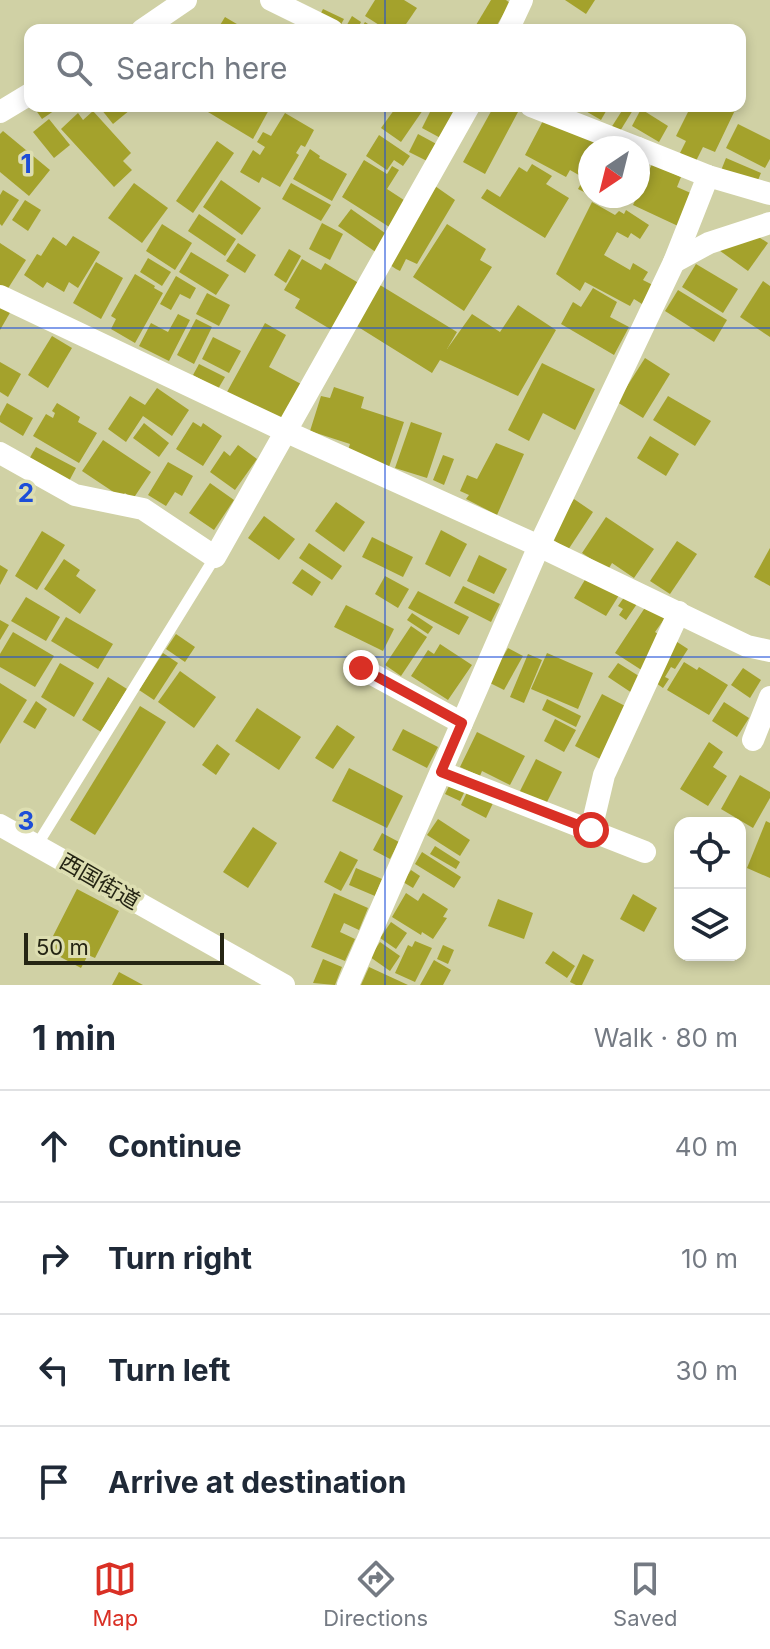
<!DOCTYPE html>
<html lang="en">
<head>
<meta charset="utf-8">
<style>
	:root { --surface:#fff; --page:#f6f6f7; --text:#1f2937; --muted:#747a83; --line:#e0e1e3; --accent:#d93025 }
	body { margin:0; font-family:Inter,"Noto Sans JP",sans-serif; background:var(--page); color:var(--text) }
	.controls { position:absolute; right:24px; bottom:24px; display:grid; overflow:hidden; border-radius:16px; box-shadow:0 4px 12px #0003 }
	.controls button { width:72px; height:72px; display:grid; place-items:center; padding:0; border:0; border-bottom:2px solid var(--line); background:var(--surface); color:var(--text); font:40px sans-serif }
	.compass { position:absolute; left:578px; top:136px; width:72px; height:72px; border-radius:50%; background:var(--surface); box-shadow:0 4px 12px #0003; rotate:215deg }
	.scale { position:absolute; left:24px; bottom:20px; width:200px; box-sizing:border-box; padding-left:8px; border:4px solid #252514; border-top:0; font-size:22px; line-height:28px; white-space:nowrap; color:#252514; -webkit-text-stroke:6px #dddeb1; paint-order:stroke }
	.stop { position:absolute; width:24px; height:24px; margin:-18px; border:6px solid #d93025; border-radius:50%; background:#fff }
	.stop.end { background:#d93025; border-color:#fff; box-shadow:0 2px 8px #0008 }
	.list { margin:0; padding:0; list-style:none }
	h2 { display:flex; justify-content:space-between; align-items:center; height:104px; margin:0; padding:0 32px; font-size:34px }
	h2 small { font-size:26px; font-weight:400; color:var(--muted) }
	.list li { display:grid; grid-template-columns:52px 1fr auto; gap:24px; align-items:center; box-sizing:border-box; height:112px; padding:0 32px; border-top:2px solid var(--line) }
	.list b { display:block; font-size:30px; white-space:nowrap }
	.list em { font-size:26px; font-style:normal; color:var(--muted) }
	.icon { flex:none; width:44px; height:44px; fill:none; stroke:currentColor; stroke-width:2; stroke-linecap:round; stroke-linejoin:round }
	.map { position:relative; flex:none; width:770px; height:985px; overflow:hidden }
	.search { position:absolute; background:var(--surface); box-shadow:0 4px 12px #0003; left:24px; right:24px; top:24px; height:88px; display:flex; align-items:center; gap:20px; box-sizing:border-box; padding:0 28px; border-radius:16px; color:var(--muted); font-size:30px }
	.sheet { height:552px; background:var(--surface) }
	nav { display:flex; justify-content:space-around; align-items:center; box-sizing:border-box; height:112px; border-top:2px solid var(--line); background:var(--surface); font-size:22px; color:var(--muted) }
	nav a { display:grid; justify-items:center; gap:4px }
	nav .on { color:var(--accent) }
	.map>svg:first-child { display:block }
	.building { fill:#a4a22c }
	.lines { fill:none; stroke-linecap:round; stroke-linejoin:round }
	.service { stroke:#fff; stroke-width:11 }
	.minor { stroke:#fff; stroke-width:22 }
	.route { stroke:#d93025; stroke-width:10 }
	.grid { fill:none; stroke:#1d4ed8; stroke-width:2; stroke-opacity:0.55 }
	.labels { text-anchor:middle; stroke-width:7; stroke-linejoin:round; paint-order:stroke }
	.street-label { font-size:22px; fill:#252514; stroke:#dddeb1 }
	.grid-label { font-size:26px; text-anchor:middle; font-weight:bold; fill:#1d4ed8; stroke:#dddeb1; stroke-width:7; stroke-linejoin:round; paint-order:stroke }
</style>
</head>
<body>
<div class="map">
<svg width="770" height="985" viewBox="0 0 770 985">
	<rect width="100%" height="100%" fill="#d0d1a5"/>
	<g class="building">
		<path d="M375,0H404L417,8L402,30H387L365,16Z"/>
		<path d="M491,0H506L510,3L494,30H473Z"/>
		<path d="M565,0H595L586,14Z"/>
		<path d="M323,9L344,19L339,28L319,17Z"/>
		<path d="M352,16L361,22L357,30H344Z"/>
		<path d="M225,17L247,30H217Z"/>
		<path d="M365,22L377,30H360Z"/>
		<path d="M33,106H61L42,119Z"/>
		<path d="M104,106H127L130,110L113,124L101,109Z"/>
		<path d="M198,106H271L253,139Z"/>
		<path d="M397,106H417L423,110L401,142L381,128Z"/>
		<path d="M433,106H444L460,115L446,141L422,128Z"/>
		<path d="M494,106H506L518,112L485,174L463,162Z"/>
		<path d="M577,106H609L601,120Z"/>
		<path d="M625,106L633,110L617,136L609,131Z"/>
		<path d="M691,106L700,110L702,106H737L715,152L703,147L693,167L677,159L686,141L676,136Z"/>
		<path d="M641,109L668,126L659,142L632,126Z"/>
		<path d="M93,111L131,153L123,161L132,170L114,187L61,129L78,113L83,120Z"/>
		<path d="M285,113L314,130L305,147L301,145L296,153L299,155L280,187L262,177L259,183L240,172L253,150L260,155L265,147L257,142L263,132L271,136Z"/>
		<path d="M546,115L604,145L603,148H590L588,194L578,189L584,178L570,170L566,177L525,155Z"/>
		<path d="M49,119L70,145L54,158L33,132Z"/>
		<path d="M738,124L770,140V159L765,168L726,148Z"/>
		<path d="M3,131L50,170L29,196L0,172V134Z"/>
		<path d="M418,134L442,147L433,164L409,152Z"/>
		<path d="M379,135L410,156L403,166L394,160L387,170L366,156Z"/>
		<path d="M217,141L234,153L193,213L176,201Z"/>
		<path d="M310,149L320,156L319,158L347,174L332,201L293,179Z"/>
		<path d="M726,158L761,173L755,187L720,173Z"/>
		<path d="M364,160L387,174L392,166L399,170L387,189L410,204L394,230L342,197Z"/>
		<path d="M532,164L552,176L546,184L569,198L545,238L481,198L487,189L500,197L519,167L527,172Z"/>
		<path d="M652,164L681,177L677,187L693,194L678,226L633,205Z"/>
		<path d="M221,180L261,208L242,235L203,207Z"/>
		<path d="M134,183L168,208L142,243L108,218Z"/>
		<path d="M291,183L331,205L321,221L282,199Z"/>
		<path d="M435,186L455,200L417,264L406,259L400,271L396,269L390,265Z"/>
		<path d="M3,190L19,200L2,226L0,224V195Z"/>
		<path d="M609,196H628L623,204Z"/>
		<path d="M25,200L41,210L28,231L12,220Z"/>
		<path d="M592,202L615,215L619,211L624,214L626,210L649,225L640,239L631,233L628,238L617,232L604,255L630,270L633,263L648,272L643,280L653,285L642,304L634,299L630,306L585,282L580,291L556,274Z"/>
		<path d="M351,209L392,238L380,255L338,226Z"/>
		<path d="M199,214L236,239L225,256L188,231Z"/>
		<path d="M322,223L343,234L330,260L309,249Z"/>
		<path d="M162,224L192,243L175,270L146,251Z"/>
		<path d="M447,224L486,249L480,260L492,267L464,311L413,277Z"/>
		<path d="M751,232L768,243L748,271L716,248Z"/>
		<path d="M73,236L100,252L78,288L69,282L64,292L47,282L43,288L24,275L37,254L41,256L53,237L66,246Z"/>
		<path d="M0,243L26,260L7,290L0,286Z"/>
		<path d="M238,243L256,255L245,273L226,261Z"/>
		<path d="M289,249L301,256L286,283L274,275Z"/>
		<path d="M191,252L229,275L216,295L179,272Z"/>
		<path d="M148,258L171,272L162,286L140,272Z"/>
		<path d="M302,259L321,270L325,263L362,285L335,332L295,308L300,299L284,290Z"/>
		<path d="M96,262L123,278L101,319L73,303Z"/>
		<path d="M696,264L738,289L723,313L682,287Z"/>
		<path d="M135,274L155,286L154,288L163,293L135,343L111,329L116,319L111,316Z"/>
		<path d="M176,276L196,288L190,299L180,294L171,310L160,304Z"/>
		<path d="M763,281L770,286V337L740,317Z"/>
		<path d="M380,285L457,332L447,349L472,314L500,332L518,305L556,330L518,396L440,360L432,373L355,325Z"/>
		<path d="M593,288L617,302L610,317L629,327L614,355L561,324L573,302L581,307Z"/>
		<path d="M678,290L727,320L714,342L665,311Z"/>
		<path d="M207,293L230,305L219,326L196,314Z"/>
		<path d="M0,305L11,311L0,330Z"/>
		<path d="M178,314L190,320L169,361L139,346L151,323L168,332Z"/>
		<path d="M196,319L212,327L194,364L177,355Z"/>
		<path d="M265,323L286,335L269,367L303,385L284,422L227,392Z"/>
		<path d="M52,336L72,348L48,388L28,375Z"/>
		<path d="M213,337L241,351L229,373L202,359Z"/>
		<path d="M645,358L670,374L643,418L617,402Z"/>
		<path d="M0,362L21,374L8,397L0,392Z"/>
		<path d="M542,363L595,389L575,430L543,413L529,441L508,430Z"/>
		<path d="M199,364L225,377L218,389L193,375Z"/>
		<path d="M334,387L364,397L361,408L404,422L389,467L347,453L350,444L310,431L321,396L330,398Z"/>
		<path d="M157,388L189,410L172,436L143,416L126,442L108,429L130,396L145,405Z"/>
		<path d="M668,396L711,421L695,446L653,420Z"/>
		<path d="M7,403L33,418L23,436L0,422V416Z"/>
		<path d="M57,403L80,417L78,422L97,433L79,463L33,436L46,414L53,418L55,413L52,411Z"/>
		<path d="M193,422L201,427L203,423L222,436L203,466L176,449Z"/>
		<path d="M411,422L442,433L427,478L395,468Z"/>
		<path d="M144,423L169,443L159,457L133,438Z"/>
		<path d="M650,436L679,454L666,476L637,458Z"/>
		<path d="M103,440L151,472L133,499L125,493L121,497L82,471Z"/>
		<path d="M496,443L524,454L497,515L466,499L469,495L460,491L467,475L477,479Z"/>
		<path d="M238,445L257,459L235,490L210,472L224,451L230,456Z"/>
		<path d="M36,447L76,468L68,483L28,461Z"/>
		<path d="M443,455L454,459L444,485L433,480Z"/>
		<path d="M168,462L193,476L182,496L175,492L166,506L148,495Z"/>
		<path d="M210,483L234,500L214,530L189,513Z"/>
		<path d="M574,499L593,512L568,550L549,537Z"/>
		<path d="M336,502L365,522L344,552L315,531Z"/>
		<path d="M264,516L295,539L279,560L248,538Z"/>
		<path d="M606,517L654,549L634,578L612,563L608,570L582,553Z"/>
		<path d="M441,530L467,544L450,577L425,564Z"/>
		<path d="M42,531L65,545L37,590L15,576Z"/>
		<path d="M372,537L413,557L403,577L362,557Z"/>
		<path d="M677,541L697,554L670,594L650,581Z"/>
		<path d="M309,543L342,566L332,580L299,558Z"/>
		<path d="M770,548V586L754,577Z"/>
		<path d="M479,555L507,569L494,594L467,581Z"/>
		<path d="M64,559L80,570L76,576L96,590L80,614L44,589Z"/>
		<path d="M0,565L8,570L0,585Z"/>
		<path d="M302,569L321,582L312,596L292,583Z"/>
		<path d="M589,573L621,592L606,616L574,598Z"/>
		<path d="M385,576L409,589L398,608L375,594Z"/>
		<path d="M463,586L500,604L491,622L454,603Z"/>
		<path d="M418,591L469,617L459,635L408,608Z"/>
		<path d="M627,593L639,601L626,620L619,615L623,609L618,606Z"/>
		<path d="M26,597L60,617L46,641L11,621Z"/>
		<path d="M346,605L394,629L383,651L334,627Z"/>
		<path d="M646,606L665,618L655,632L664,638L643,671L615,653Z"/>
		<path d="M412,613L433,627L428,634L407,620Z"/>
		<path d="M66,617L113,644L98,669L51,641Z"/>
		<path d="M0,620L9,625L0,640Z"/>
		<path d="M411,626L427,637L401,676L385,665Z"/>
		<path d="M13,632L54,656L35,687L0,667V654Z"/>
		<path d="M176,634L195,647L185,662L166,649Z"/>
		<path d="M671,638L688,649L675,669L671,667L665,677L669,679L663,688L656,683Z"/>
		<path d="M440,644L472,665L448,700L411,676L428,650L434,654Z"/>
		<path d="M508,648L523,656L504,690L488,682Z"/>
		<path d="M163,653L178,663L154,700L139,690Z"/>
		<path d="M547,653L593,673L578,709L531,689Z"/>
		<path d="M528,654L542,660L524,703L510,697Z"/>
		<path d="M684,662L697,670L699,667L728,685L709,715L667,690Z"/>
		<path d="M60,663L94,683L74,717L41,697Z"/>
		<path d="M618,663L642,678L632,693L608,677Z"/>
		<path d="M743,668L761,680L750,698L731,685Z"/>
		<path d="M180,671L216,697L194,728L158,702Z"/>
		<path d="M108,677L127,689L101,732L82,720Z"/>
		<path d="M0,683L27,700L0,744Z"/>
		<path d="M602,694L629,708L602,760L575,746Z"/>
		<path d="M547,699L581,716L576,727L542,710Z"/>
		<path d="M36,701L47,709L35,729L23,722Z"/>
		<path d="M724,702L749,718L737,737L712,721Z"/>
		<path d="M140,706L166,722L95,835L70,820Z"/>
		<path d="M257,708L301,737L279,770L235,741Z"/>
		<path d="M555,719L576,730L564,752L544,741Z"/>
		<path d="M337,725L355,737L333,769L315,758Z"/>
		<path d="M403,729L438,747L427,768L392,750Z"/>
		<path d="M477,732L525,756L510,785L482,771L480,776L460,767Z"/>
		<path d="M709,742L723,752L713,767L727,776L708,806L680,789Z"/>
		<path d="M217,744L230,754L216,775L202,765Z"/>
		<path d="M536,759L562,772L543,810L517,797Z"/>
		<path d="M349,768L403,796L387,828L332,801Z"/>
		<path d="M740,775L770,792V798L753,828L721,809Z"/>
		<path d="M452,780L467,787L460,801L445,794Z"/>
		<path d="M469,788L494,801L486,818L461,805Z"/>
		<path d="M438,819L470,840L460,856L427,835Z"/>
		<path d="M766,821L770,823V878L747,868Z"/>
		<path d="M253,827L277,843L248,888L223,872Z"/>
		<path d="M382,833L399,842L390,859L373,850Z"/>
		<path d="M435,846L460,862L456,869L430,854Z"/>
		<path d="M340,851L358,860L341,891L324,882Z"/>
		<path d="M422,852L461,877L454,888L415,864Z"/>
		<path d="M356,868L382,879L375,896L349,885Z"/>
		<path d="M411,870L420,876L413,888L403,882Z"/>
		<path d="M77,889L119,911L95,958L88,955L81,968L51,952L58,939L53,936Z"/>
		<path d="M334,893L368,908L359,930L344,923L340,932L355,939L345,961L311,947Z"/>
		<path d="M406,893L418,901L423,893L448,909L443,917L447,918L433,939L422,932L421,935L392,917Z"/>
		<path d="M633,894L657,908L644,932L620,919Z"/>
		<path d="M498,899L533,913L524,939L488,926Z"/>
		<path d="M391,922L407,933L396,949L380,938Z"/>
		<path d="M415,941L432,948L415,982L395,973L408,945L412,947Z"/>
		<path d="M380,942L400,956L390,971L370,957Z"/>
		<path d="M443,945L454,950L448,964L437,959Z"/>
		<path d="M553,951L575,966L567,978L545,963Z"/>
		<path d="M583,954L594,960L582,985H576L570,982Z"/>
		<path d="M323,959L342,967L335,985L313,983Z"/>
		<path d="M434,960L451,970L443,985H420Z"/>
		<path d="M369,967L408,985H361Z"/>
		<path d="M119,972L143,985H112Z"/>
	</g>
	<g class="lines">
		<path class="service" d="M37,845L215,557"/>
		<g class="minor">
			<path d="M271,0L332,30"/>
			<path d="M142,30L186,0"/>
			<path d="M508,30L522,0"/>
			<path d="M531,106L638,148"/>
			<path d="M0,112L30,94"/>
			<path d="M638,148L708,176L770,194"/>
			<path d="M674,262L709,243L770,223"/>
			<path d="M0,296L287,432L539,546L747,646L770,651"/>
			<path d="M0,453L75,495L143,509L215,557L469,106"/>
			<path d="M361,668L462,723"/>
			<path d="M753,740L770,697"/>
			<path d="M441,772L645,852"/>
			<path d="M0,825L284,985"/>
			<path d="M591,830L604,775L679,612"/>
			<path d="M348,985L539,546L674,262L708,176"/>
		</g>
	</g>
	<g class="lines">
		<path class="route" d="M361,668L462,723L441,772L591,830"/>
	</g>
	<path class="grid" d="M385,0V30M385,106V985M0,328H770M0,657H770"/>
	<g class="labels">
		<g class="street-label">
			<text transform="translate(100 881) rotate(30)" y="8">西国街道</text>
		</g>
	</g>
	<g class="grid-label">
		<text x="26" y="173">1</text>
		<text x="26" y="502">2</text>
		<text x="26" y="830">3</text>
	</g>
</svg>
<div class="controls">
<button><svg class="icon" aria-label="locate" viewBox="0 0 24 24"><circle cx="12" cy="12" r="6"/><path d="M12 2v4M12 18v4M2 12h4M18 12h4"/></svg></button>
<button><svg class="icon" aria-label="layers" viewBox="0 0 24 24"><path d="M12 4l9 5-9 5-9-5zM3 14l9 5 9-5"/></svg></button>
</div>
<svg class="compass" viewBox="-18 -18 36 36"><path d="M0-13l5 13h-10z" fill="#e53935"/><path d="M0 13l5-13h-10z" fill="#747a83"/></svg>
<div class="scale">50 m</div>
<div class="stop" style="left:591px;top:830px"></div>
<div class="stop end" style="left:361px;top:668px"></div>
<div class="search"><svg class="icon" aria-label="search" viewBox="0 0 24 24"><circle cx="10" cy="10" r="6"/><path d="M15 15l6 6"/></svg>Search here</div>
</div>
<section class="sheet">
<h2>1 min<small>Walk · 80 m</small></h2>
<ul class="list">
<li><svg class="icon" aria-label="ahead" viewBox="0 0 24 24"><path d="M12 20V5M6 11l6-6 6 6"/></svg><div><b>Continue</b></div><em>40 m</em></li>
<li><svg class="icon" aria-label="right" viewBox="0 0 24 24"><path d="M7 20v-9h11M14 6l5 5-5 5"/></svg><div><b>Turn right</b></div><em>10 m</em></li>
<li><svg class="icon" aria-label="left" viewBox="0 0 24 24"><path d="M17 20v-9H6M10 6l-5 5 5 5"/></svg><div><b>Turn left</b></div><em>30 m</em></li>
<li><svg class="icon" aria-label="arrive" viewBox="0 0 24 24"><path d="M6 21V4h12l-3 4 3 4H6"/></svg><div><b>Arrive at destination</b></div></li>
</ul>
</section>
<nav>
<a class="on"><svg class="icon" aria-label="map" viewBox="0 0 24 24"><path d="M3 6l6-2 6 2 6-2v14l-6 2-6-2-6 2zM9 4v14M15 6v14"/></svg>Map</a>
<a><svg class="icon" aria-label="directions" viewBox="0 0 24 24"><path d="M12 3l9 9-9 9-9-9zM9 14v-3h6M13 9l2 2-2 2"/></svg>Directions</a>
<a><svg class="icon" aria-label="saved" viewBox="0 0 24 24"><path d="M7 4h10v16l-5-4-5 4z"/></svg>Saved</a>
</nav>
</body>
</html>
